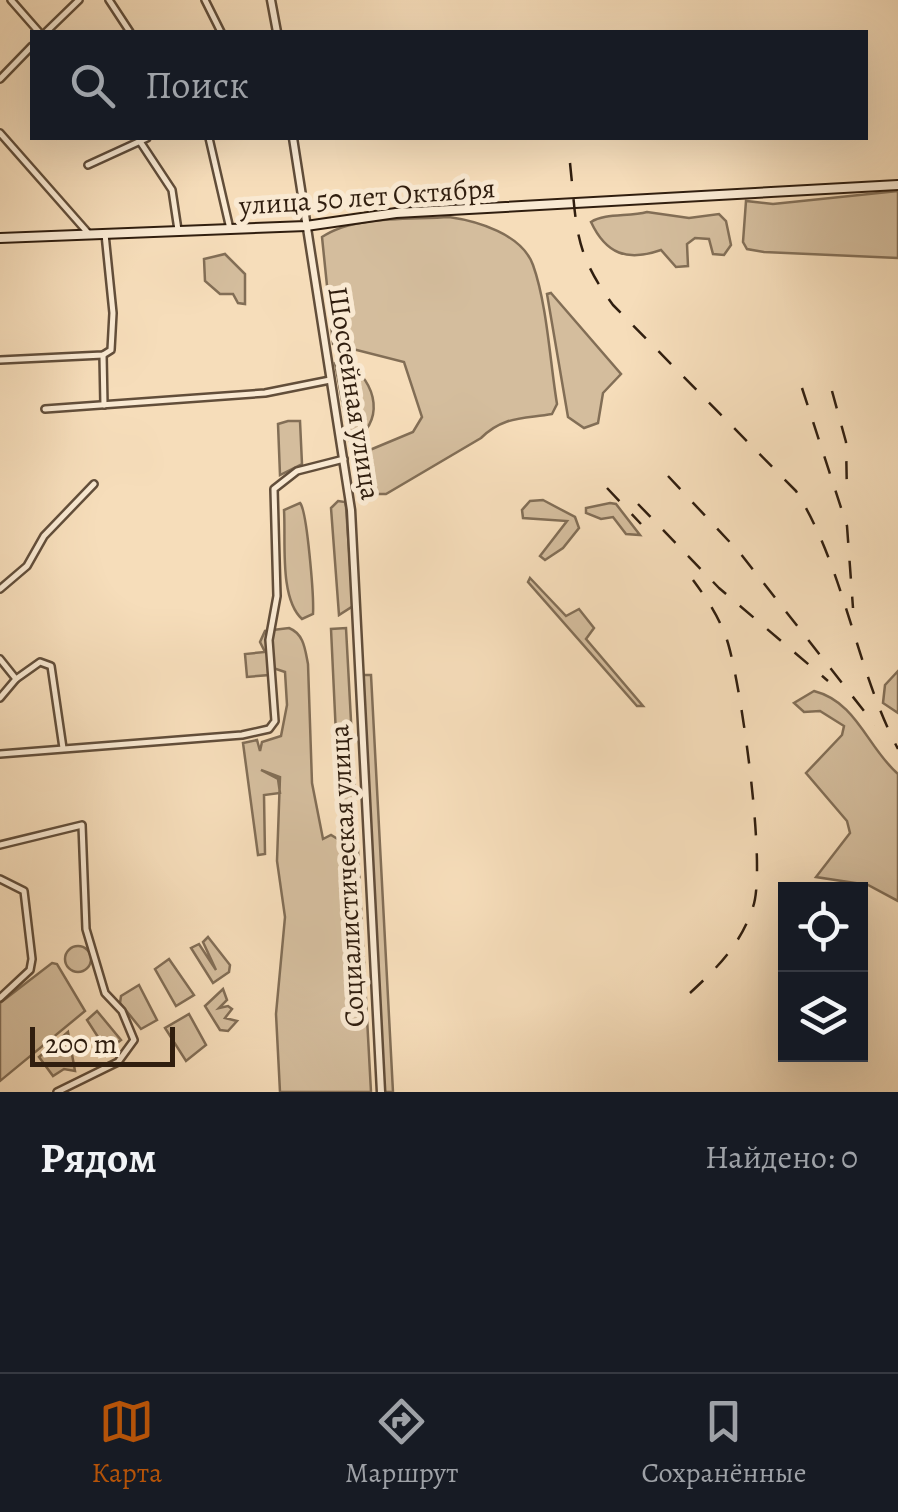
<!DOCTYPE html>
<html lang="ru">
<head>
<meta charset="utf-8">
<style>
	:root { --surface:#171b24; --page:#20242c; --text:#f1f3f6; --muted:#9ea1a6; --line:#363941; --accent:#b45309 }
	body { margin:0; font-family:Alegreya,serif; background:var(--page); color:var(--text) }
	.controls { position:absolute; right:30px; bottom:30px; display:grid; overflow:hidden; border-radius:0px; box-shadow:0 10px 40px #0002 }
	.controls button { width:90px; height:90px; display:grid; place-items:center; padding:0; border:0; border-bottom:2px solid var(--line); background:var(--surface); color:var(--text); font:50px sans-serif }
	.scale { position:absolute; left:30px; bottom:25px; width:145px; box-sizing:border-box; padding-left:10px; border:5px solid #301e0f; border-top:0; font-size:28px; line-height:35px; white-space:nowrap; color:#301e0f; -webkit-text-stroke:8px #f9e9d2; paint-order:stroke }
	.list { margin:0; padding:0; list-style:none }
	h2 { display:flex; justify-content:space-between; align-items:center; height:130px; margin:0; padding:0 40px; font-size:42px }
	h2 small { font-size:32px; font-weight:400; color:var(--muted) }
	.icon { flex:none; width:55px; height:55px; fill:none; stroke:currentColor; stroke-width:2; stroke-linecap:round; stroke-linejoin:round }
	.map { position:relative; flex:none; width:898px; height:1092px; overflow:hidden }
	.search { position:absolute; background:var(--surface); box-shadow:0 10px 40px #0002; left:30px; right:30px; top:30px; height:110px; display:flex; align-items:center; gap:25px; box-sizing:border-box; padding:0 35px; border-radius:0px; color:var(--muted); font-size:38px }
	.sheet { height:280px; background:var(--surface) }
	nav { display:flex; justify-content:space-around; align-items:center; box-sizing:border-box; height:140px; border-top:2px solid var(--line); background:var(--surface); font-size:28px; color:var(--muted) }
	nav a { display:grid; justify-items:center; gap:5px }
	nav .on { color:var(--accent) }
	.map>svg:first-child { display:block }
	.green { fill:#d4bd9d; stroke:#826e56; stroke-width:2.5 }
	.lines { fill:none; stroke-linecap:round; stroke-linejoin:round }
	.minor-casing { stroke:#624e3a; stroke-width:10 }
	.tertiary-casing { stroke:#624e3a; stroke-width:11 }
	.secondary-casing { stroke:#301e0f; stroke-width:12 }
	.minor { stroke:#f9e9d2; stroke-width:5 }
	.tertiary { stroke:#f9e9d2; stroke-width:6 }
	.secondary { stroke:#f9e9d2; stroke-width:8 }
	.rail { stroke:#301e0f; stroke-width:2.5; stroke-dasharray:18 18; stroke-linecap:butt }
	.labels { text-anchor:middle; stroke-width:10; stroke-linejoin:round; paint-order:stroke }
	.street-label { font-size:28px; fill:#301e0f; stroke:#f9e9d2 }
</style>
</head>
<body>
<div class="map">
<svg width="898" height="1092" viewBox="0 0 898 1092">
	<rect width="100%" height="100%" fill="#f6ddba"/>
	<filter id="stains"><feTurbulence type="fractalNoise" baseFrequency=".002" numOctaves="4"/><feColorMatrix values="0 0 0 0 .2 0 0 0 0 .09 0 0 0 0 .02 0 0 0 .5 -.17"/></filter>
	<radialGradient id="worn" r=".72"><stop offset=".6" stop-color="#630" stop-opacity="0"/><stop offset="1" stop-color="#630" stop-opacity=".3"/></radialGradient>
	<g class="green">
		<path d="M898,191V258L764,252L747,249L743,242L746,201L773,204Z"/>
		<path d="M647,212L689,218L719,214L726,221L731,245L724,255L713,254L709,239L695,238L687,244L688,266L676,267L661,250C627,262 606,254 591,222C605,213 629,217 647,212Z"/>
		<path d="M449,217C477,221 522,234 533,265C547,304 550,362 557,404L552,414C523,419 503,416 481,438L386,494H376L361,479L365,452L413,432L422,417L404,362L333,344L322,237C354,215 410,220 449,217Z"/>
		<path d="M225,254L245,274V304L238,303L233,294H220L205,281L204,259Z"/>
		<path d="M551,293L621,374L603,393L598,423L584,428L568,417L547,294Z"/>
		<path d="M346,362C378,382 386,424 350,443L335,363Z"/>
		<path d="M288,421H300L302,464L280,475L278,424Z"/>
		<path d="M543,500L575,517L579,528L563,548L545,560L540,556L567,521L523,518L522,510L530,501Z"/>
		<path d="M338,501L345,502L346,507L353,606L339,615L331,508Z"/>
		<path d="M300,503C307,510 314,596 313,614L302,619C279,598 286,540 284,510Z"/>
		<path d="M610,503L616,504L640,535L626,534L613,517L601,519L586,513V508Z"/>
		<path d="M530,578L566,616L579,609L594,628L586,639L643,706H637L528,582Z"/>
		<path d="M289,628C304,634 305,649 308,664L312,783L323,839L331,835L341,841L331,629L346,628L371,1092H280L276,1014L285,917L277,861L280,777L261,770L278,779L280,793L264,795L265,854L258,855L243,743L257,740L260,751L262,742L281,736L287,705L285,672L273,668L268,657L269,675L247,677L245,654L265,652L260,642L265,631Z"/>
		<path d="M898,671V713L883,703L885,685Z"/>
		<path d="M362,675H371L393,1092H383Z"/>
		<path d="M814,691C857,702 867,747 898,774V901L868,885L816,877L850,833L847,821L806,773L842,735L844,726L820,711L804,712L794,703Z"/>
		<path d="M208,937L230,965L229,972L213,983L191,948L199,944L216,970L203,942Z"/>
		<circle cx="78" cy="959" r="13"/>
		<path d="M169,959L194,995L176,1006L155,969Z"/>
		<path d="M52,963L57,964L85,1011L0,1081V1003Z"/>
		<path d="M139,985L157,1020L141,1029L120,1003L121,996Z"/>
		<path d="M223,989L227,1000L219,1008L228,1006L232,1009L225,1018L237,1021L228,1031L220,1030L205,1006Z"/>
		<path d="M97,1011L121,1040L106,1051L99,1047L100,1040L87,1020Z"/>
		<path d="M189,1014L206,1045L186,1061L165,1028Z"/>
		<path d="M68,1032L75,1071L64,1069L53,1076L39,1057Z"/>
	</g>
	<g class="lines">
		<defs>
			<g id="minor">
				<path d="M11,0L39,32"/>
				<path d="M109,0L130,32"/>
				<path d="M205,0L221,32"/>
				<path d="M46,32L79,0"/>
				<path d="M0,79L32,46"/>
				<path d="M0,133L89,234"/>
				<path d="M209,138L230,229"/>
				<path d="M141,143L172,190L178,230"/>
				<path d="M88,165L147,138"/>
				<path d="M103,355L104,405"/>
				<path d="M0,360L103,355L111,350L113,313L105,234"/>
				<path d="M45,409L265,393L330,380"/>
				<path d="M0,589L27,566L44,536L94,484"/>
				<path d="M0,659L16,679L0,698"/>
				<path d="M16,679L40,662L51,666L63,748"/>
				<path d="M0,754L242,735L269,729L275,721L269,640L277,596L274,489L297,471L344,459"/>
				<path d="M0,845L82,825L86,929L105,993L122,1011L134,1040L118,1062L57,1092"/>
				<path d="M0,879L24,891L32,959L30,970L0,998"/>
			</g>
			<g id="tertiary">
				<path d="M271,0L277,32"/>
				<path d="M293,138L351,510L381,1092"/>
			</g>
			<path id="secondary" d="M0,238L306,226L396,213L898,185"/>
		</defs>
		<use href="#minor" class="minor-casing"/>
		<use href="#tertiary" class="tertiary-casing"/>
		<use href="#secondary" class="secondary-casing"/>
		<use href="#minor" class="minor"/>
		<use href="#tertiary" class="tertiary"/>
		<use href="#secondary" class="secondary"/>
		<g class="rail">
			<path d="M570,163C577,227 573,251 613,305L796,491C845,569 855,667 898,749"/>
			<path d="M802,388L847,526L853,608"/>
			<path d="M832,391L846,442L847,496"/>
			<path d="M668,476L740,553L875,725"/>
			<path d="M607,488L641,524"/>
			<path d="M638,504L719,588L828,681"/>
			<path d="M690,993C718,967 741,944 753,907C767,868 741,683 727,640C719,617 707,599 693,580"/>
		</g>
	</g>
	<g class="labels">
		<g class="street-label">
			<text transform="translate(367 196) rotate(-4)" y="10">улица 50 лет Октября</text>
			<text transform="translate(355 393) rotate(81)" y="10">Шоссейная улица</text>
			<text transform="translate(346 876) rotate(-93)" y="10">Социалистическая улица</text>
		</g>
	</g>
	<rect width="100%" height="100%" filter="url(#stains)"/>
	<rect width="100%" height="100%" fill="url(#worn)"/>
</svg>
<div class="controls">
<button><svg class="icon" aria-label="locate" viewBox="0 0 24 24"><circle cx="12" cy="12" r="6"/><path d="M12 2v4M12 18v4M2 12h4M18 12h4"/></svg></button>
<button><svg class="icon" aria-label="layers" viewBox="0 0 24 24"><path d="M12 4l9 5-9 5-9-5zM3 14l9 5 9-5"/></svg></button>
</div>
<div class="scale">200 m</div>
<div class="search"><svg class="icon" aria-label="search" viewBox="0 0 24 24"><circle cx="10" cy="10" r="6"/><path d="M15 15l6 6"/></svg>Поиск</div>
</div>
<section class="sheet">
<h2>Рядом<small>Найдено: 0</small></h2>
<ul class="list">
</ul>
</section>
<nav>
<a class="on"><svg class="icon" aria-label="map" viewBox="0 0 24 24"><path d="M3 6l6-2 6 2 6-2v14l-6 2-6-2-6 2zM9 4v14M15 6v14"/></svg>Карта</a>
<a><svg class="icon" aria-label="directions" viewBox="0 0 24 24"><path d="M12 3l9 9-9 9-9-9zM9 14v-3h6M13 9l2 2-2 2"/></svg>Маршрут</a>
<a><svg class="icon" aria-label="saved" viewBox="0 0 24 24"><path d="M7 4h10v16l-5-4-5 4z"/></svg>Сохранённые</a>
</nav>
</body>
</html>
